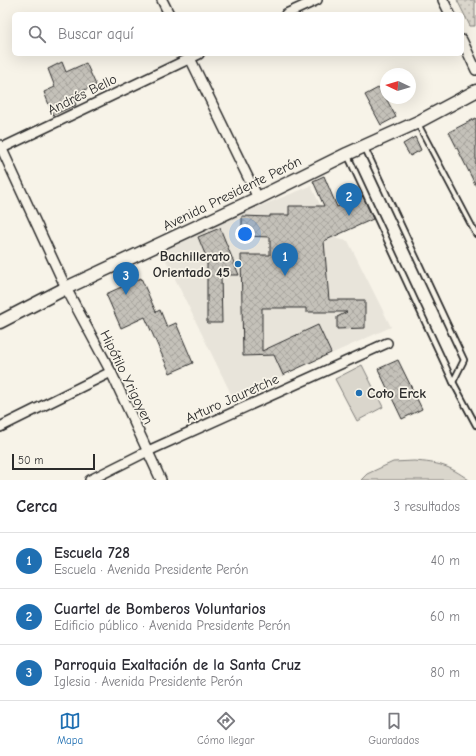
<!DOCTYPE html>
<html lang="es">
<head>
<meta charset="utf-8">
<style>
	:root { --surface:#fff; --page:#f2f2f3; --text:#2b2b33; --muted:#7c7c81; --line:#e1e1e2; --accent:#1f6fb2 }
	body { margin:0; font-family:"Comic Neue",sans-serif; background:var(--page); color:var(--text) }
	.compass { position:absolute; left:380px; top:68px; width:36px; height:36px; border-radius:50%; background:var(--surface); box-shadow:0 4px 16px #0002; rotate:274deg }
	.scale { position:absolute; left:12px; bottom:10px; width:83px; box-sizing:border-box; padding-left:4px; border:2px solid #2b2b2b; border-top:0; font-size:11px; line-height:14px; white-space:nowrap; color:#2b2b2b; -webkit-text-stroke:3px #f7f3e8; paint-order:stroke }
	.you { position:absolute; left:245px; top:234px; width:14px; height:14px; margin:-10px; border:3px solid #fff; border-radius:50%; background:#1a73e8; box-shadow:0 0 0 6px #1a73e833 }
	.badge { display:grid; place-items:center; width:26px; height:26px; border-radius:50%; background:var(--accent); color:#fff; font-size:13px; font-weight:700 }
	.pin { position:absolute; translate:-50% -33px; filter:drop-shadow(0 1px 2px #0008) }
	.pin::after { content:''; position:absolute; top:21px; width:14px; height:12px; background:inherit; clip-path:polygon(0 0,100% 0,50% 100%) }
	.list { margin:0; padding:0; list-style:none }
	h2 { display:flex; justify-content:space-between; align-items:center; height:52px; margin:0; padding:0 16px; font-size:17px }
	h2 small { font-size:13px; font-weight:400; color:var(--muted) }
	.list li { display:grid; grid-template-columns:26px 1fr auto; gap:12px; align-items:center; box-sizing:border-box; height:56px; padding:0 16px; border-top:1px solid var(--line) }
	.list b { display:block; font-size:15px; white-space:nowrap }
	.list p { margin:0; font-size:13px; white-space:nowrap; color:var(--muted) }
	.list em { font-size:13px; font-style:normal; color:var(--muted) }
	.icon { flex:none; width:22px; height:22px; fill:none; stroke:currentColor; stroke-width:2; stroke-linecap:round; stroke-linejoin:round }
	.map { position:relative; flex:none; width:476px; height:480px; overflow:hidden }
	.search { position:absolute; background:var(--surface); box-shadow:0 4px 16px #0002; left:12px; right:12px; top:12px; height:44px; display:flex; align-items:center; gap:10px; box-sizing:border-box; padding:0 14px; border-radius:6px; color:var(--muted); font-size:15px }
	.sheet { height:220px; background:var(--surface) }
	nav { display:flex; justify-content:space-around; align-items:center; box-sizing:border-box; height:56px; border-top:1px solid var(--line); background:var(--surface); font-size:11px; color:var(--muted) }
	nav a { display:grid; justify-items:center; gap:2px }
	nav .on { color:var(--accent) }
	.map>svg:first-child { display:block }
	.built { fill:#e8e4da }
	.grass { fill:url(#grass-dots); stroke:#82807c }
	.garden { fill:#dad6cc; stroke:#82807c }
	.building { fill:url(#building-cross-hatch); stroke:#2b2b2b }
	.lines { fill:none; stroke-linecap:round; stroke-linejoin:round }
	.lane-casing { stroke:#2b2b2b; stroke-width:8 }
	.street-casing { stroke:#2b2b2b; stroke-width:12 }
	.secondary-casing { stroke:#2b2b2b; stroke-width:15 }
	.lane { stroke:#f7f3e8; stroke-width:4.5 }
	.street { stroke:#f7f3e8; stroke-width:9 }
	.secondary { stroke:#f7f3e8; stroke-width:12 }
	.poi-dot { fill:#1f6fb2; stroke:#f7f3e8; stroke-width:1.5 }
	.labels { text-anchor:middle; stroke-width:3.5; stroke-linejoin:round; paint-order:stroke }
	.street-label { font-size:14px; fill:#2b2b2b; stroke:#f7f3e8 }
	.poi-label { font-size:14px; font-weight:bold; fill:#2b2b2b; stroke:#f7f3e8; text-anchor:end }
</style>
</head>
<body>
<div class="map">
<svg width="476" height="480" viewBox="0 0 476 480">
	<defs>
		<pattern id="grass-dots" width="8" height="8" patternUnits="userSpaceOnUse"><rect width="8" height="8" fill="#dad6cc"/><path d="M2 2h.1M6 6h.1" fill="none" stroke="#bbb8af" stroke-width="1.8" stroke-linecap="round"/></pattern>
		<pattern id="building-cross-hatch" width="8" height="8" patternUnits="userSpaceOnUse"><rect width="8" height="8" fill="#c4c1b9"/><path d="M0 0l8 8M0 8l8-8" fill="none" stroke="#a9a69f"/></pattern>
	</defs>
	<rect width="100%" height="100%" fill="#f7f3e8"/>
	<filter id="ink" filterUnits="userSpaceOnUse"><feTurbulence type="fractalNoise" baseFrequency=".025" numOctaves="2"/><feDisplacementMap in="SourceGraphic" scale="8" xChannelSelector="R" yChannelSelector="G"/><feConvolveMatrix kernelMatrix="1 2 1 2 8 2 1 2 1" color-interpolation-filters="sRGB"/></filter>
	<g filter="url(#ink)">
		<path class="built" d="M311,186L337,239L348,241L391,327L233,398L162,252L220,222Z"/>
		<path class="grass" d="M457,0H475V26H470Z"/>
		<g class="garden">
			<path d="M362,365L383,407L357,421L335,379Z"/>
			<path d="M414,461C439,463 448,465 469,480H361L367,474L393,462Z"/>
		</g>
		<g class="building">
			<path d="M62,62L66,72L86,63L96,85L72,95L76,105L53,115L44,92L55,87L48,69Z"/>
			<path d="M380,87L396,117L381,125L365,95Z"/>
			<path d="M476,118V186L449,132Z"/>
			<path d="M415,137L421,150L410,156L403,144Z"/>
			<path d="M324,176L337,207L363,196L373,219L324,241L329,300H365V328L337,329V317L347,312H306V308H262V351L318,325L331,353L283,375L274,355L243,356L241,255H270V237L242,236V216L270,217V215H289V206H324L313,181Z"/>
			<path d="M220,228L239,275H221L222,323H207V259L198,237Z"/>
			<path d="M141,278L156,312L160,310L167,327L176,323L193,363L170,373L145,317L121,328L106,294Z"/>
			<path d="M398,360L422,409L402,419L378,369Z"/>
		</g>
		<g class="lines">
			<defs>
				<g id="lane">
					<path d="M418,124L476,234"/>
					<path d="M347,154L453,382L464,360L365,148"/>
					<path d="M453,382L476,425"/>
				</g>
				<g id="street">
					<path d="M162,0L169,14"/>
					<path d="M443,0L450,14"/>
					<path d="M286,14L317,0"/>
					<path d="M462,40L476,70"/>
					<path d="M188,54L258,198"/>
					<path d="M0,145L66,288L111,372L161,480"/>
					<path d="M0,149L199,54"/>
					<path d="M0,427L111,372"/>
					<path d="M90,480L148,451L387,343"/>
				</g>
				<path id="secondary" d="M0,322L66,288L258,198L347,154L418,122L476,91"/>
			</defs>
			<use href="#lane" class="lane-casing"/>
			<use href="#street" class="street-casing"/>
			<use href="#secondary" class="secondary-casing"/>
			<use href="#lane" class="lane"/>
			<use href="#street" class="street"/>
			<use href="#secondary" class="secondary"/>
		</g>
	</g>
	<g class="poi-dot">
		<circle cx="238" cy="264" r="4"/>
		<circle cx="359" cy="393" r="4"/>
	</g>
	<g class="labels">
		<g class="street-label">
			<text transform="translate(82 94) rotate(-26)" y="5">Andrés Bello</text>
			<text transform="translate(232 193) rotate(-26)" y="5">Avenida Presidente Perón</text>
			<text transform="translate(127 377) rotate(64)" y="5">Hipótilo Yrigoyen</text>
			<text transform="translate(232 398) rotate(-24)" y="5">Arturo Jauretche</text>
		</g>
		<g class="poi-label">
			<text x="230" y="261">Bachillerato<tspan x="230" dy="16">Orientado 45</tspan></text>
			<text x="367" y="398" text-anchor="start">Coto Erck</text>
		</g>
	</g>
</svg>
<svg class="compass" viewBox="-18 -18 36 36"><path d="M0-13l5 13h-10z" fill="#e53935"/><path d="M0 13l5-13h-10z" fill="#7c7c81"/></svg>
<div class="scale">50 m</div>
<div class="you"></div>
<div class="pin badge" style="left:285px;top:276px">1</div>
<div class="pin badge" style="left:349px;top:216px">2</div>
<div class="pin badge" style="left:126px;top:295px">3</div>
<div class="search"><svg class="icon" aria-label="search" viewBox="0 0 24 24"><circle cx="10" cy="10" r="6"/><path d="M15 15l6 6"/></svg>Buscar aquí</div>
</div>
<section class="sheet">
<h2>Cerca<small>3 resultados</small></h2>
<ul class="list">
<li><span class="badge">1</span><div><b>Escuela 728</b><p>Escuela · Avenida Presidente Perón</p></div><em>40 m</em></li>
<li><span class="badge">2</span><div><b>Cuartel de Bomberos Voluntarios</b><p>Edificio público · Avenida Presidente Perón</p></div><em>60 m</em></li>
<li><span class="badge">3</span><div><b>Parroquia Exaltación de la Santa Cruz</b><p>Iglesia · Avenida Presidente Perón</p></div><em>80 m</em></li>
</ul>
</section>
<nav>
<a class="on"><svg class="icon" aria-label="map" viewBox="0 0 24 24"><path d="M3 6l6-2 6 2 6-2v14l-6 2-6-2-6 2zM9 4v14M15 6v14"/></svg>Mapa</a>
<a><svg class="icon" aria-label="directions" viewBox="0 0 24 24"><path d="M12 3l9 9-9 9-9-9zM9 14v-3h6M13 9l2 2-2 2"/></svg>Cómo llegar</a>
<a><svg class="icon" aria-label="saved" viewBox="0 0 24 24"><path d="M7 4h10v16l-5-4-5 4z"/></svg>Guardados</a>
</nav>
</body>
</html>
